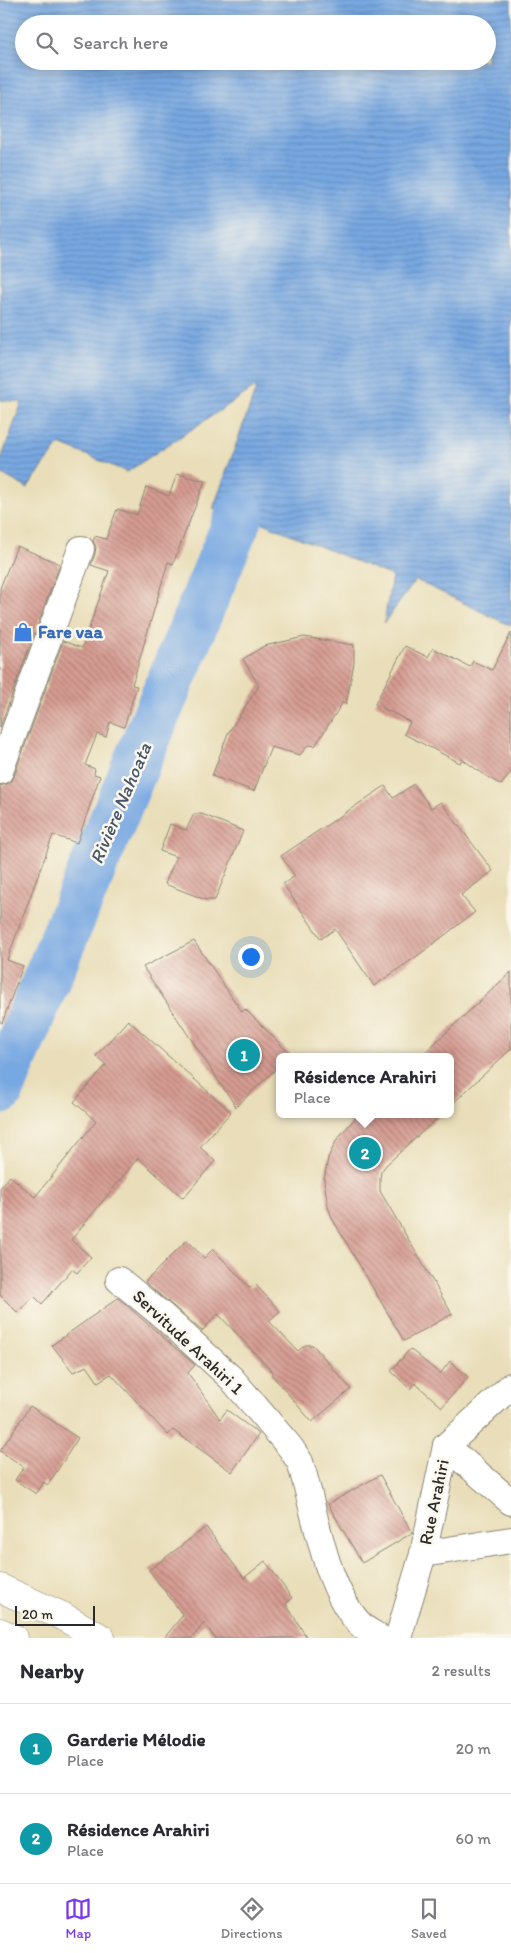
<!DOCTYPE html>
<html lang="en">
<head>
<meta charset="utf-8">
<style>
	:root { --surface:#fff; --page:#f2f2f3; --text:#2b2b33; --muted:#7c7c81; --line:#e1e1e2; --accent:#7c3aed }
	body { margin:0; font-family:Itim,sans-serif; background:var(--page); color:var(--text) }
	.scale { position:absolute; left:15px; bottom:12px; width:80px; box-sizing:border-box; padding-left:5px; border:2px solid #2b2b2b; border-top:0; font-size:14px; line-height:18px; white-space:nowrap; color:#2b2b2b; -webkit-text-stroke:4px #fbf7ec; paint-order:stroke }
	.you { position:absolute; left:250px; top:956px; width:18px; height:18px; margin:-12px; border:4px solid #fff; border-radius:50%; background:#1a73e8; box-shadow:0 0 0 8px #1a73e833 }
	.badge { display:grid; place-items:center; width:32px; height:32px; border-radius:50%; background:var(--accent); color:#fff; font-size:16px; font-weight:700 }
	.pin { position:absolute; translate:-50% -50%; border:2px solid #fff; box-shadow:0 1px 5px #0006 }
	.popup { position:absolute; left:276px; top:1053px; width:178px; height:65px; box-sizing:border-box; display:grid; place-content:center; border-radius:8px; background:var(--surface); filter:drop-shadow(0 1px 4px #0005); font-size:16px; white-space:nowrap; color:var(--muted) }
	.popup b { font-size:19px; color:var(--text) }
	.popup::after { content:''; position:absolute; left:50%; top:100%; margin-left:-10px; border:10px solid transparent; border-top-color:var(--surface) }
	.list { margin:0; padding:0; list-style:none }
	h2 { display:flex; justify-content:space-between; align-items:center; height:65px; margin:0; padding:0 20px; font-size:21px }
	h2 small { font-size:16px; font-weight:400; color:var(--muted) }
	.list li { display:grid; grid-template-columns:32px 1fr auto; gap:15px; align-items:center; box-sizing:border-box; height:90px; padding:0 20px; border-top:1px solid var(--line) }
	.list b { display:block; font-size:19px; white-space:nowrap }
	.list p { margin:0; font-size:16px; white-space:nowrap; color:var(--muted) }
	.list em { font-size:16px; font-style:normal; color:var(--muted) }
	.icon { flex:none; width:28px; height:28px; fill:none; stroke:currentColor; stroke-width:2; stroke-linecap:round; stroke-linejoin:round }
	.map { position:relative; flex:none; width:511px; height:1638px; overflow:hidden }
	.search { position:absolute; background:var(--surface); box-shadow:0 2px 12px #0003; left:15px; right:15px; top:15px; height:55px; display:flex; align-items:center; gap:12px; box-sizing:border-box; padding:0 18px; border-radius:28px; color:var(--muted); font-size:19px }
	.sheet { height:245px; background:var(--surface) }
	nav { display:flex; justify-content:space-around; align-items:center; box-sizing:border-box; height:70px; border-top:1px solid var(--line); background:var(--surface); font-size:14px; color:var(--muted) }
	nav a { display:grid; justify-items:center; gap:2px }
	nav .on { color:var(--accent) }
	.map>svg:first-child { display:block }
	.water { fill:url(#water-rules); stroke:#526a86; fill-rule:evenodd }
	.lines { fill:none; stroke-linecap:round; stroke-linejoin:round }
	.river { stroke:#78a8e2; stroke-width:48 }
	.building { fill:url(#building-back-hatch) }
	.minor-casing { stroke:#8a8472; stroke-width:28 }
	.primary-casing { stroke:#8a8472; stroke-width:29 }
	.minor { stroke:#fff; stroke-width:26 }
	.primary { stroke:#fff; stroke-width:28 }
	.labels { text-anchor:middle; stroke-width:5; stroke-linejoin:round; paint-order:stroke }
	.shop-label { font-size:18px; font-weight:bold; fill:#366cbe; stroke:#fbf7ec; text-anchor:start }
	.street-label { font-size:18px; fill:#2b2b2b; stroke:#fbf7ec }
	.water-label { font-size:19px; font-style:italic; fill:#46576b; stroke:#fbf7ec }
</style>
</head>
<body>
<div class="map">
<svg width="511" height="1638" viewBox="0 0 511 1638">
	<defs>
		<pattern id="water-rules" width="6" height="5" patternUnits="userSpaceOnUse" patternTransform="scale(1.25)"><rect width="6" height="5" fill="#78a8e2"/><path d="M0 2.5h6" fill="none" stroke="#6389b7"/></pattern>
		<pattern id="building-back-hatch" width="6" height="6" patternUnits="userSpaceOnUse" patternTransform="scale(1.25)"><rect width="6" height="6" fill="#d69c92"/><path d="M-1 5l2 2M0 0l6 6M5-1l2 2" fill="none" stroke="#ae7f77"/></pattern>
	</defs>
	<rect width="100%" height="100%" fill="#fbf7ec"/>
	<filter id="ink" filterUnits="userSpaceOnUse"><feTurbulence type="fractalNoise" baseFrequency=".02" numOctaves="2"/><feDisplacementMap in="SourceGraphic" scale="10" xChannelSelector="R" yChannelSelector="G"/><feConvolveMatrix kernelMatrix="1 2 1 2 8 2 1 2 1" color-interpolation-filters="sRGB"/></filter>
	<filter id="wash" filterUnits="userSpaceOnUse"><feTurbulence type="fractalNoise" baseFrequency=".0096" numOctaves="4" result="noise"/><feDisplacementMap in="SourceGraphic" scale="20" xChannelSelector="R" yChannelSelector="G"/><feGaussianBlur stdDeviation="1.12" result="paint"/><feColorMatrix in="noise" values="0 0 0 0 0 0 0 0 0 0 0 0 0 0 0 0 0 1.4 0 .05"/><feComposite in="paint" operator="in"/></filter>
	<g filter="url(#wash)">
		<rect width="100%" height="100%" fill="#e9deb9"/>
		<path class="water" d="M0,0H511V626L416,580L384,623L392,576L241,514L213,509L257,386L127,472L60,444L27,488L0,473V462L22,402L0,400ZM24,24H487V61H24Z"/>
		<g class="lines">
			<path class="river" d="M0,1091L240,514"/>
		</g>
		<g id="blocks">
			<g class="building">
				<path d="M177,474L205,481L173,564L168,562L132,685L137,686L124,727L110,722L106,737L97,734L85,765L95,769L94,774L100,776L77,843L53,835L7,960L23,966L2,1023L0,1022V786L9,783L14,776L63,641L82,648L109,571L91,565L95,554L96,547L93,541L95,536L106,539L117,509L137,515L146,487L169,496Z"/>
				<path d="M17,546L60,564L0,727V588Z"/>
				<path d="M511,633V772L501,785L486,776L462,759L460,763L404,734L410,722L375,704L405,646L428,657L433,648L470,667L473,661L492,670Z"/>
				<path d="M304,637L354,645V663L346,704L343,702L315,746L308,745L300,755L271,747L254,791L212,776L228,733L259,686L243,659L264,646Z"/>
				<path d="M414,784L431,808L441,802L493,871L461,895L475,912L420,954L374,986L335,929L321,939L283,884L295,876L281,856L385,786L393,798Z"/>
				<path d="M194,814H202L243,831L215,900H206L165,884L176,857L160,851L170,824L186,830Z"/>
				<path d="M194,941L242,1012L245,1009L291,1055L288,1057H280V1065L236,1107L143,967Z"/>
				<path d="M511,972V1049L450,1106V1057H420Z"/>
				<path d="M128,1020L231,1112L200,1147L215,1161L183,1198L138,1158L71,1240L91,1257L77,1273L72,1269L42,1304L34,1296L18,1313L0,1295V1188L10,1176L35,1197L96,1121L74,1102L106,1065L96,1056Z"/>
				<path d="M359,1114H442L386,1165L381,1172L380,1178V1191L452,1314L404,1341L333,1220L328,1207L324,1180L328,1158L337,1139Z"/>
				<path d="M187,1240L204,1258L213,1249L250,1288L255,1284L280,1311L269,1321L298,1351L305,1345H313L351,1389L312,1422L271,1374L273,1372L218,1314L202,1331L145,1282Z"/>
				<path d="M118,1298L195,1365L188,1373L220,1419L227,1410L259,1434L232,1472L173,1430L168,1435L111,1374L98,1382L87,1366L73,1372L52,1345Z"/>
				<path d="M410,1349L440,1374L450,1361L468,1377L442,1407L415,1383L410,1389L391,1371Z"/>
				<path d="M30,1406L78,1438L48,1485L44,1482L36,1494L15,1480L24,1467L0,1451Z"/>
				<path d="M380,1475L412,1533L362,1563L328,1504Z"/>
				<path d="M206,1527L244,1578L265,1561L292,1598L286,1604L307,1638H215L204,1623L192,1638H164L183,1615L149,1570Z"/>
			</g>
		</g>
	</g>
	<g filter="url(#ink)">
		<use href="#blocks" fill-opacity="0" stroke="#8a8472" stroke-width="1"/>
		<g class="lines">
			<defs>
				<g id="minor">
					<path d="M0,771L81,549"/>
					<path d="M119,1280L163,1316L231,1378L290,1447L300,1462C315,1509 325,1590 361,1625C366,1630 374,1634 380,1638"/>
					<path d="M446,1446L511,1386"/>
					<path d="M446,1446L511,1502"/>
					<path d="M423,1554L511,1540"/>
					<path d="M398,1638L423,1554L446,1446"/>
				</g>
				<g id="primary">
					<path d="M0,1588L62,1616L101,1638"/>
					<path d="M0,1632L13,1638"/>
				</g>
			</defs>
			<use href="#minor" class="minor-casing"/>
			<use href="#primary" class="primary-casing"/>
			<use href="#minor" class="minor"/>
			<use href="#primary" class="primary"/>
		</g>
	</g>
	<defs>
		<symbol id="shop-bare" viewBox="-9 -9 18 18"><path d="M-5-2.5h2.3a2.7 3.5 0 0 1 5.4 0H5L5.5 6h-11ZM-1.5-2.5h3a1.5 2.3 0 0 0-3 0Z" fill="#3f7fe0" stroke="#fbf7ec" stroke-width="2.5" paint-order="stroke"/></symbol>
	</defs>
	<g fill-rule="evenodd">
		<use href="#shop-bare" x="9" y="618" width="28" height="28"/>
	</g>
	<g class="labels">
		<g class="shop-label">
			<text x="38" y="638">Fare vaa</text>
		</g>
		<g class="street-label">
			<text transform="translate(188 1342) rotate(43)" y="6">Servitude Arahiri 1</text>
			<text transform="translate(434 1502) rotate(-78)" y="6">Rue Arahiri</text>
		</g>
		<g class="water-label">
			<text transform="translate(120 803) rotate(-67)" y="7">Rivière Nahoata</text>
		</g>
	</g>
</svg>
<div class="scale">20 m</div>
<div class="you"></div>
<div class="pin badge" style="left:244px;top:1055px;background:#0f9aa8">1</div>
<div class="pin badge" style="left:365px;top:1153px;background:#0f9aa8">2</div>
<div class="popup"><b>Résidence Arahiri</b>Place</div>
<div class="search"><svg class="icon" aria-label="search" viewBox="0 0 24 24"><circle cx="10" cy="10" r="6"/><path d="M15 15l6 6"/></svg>Search here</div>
</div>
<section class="sheet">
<h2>Nearby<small>2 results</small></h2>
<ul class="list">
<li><span class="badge" style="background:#0f9aa8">1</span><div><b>Garderie Mélodie</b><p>Place</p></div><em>20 m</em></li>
<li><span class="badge" style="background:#0f9aa8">2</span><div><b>Résidence Arahiri</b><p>Place</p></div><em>60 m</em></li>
</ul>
</section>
<nav>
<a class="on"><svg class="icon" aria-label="map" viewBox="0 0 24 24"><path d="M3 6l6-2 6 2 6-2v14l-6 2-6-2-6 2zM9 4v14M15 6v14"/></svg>Map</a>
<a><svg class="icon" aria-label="directions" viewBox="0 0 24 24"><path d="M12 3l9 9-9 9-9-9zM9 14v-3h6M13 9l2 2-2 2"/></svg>Directions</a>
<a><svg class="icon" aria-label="saved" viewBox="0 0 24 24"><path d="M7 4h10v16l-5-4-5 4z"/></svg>Saved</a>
</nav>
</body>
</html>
